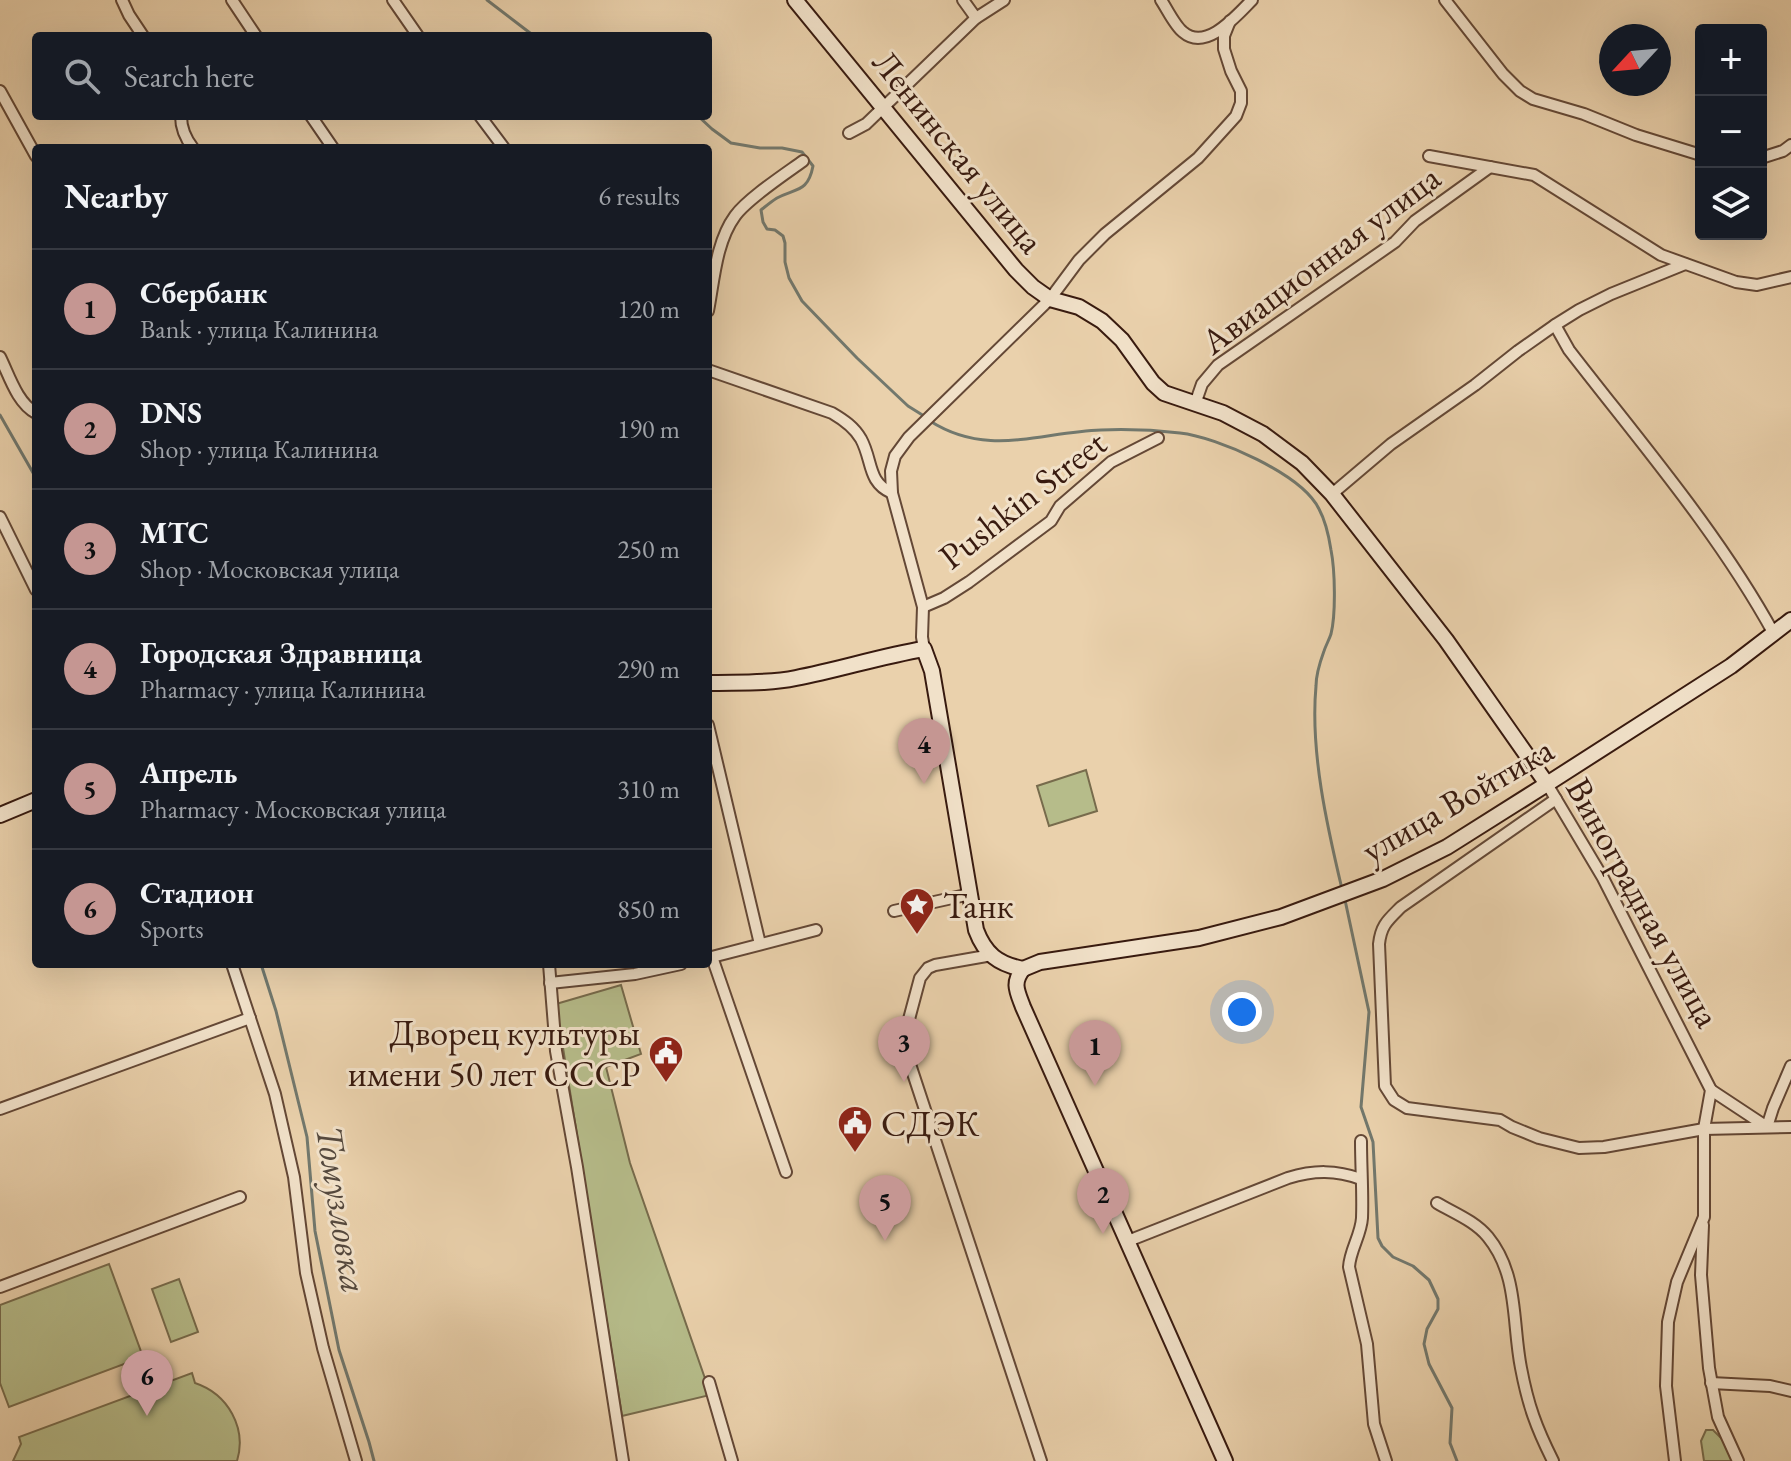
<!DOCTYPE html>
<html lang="en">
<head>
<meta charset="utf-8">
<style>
	:root { --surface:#171b24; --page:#242831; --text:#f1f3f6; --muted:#9ea1a6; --line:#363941; --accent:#c59692 }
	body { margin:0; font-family:"EB Garamond",serif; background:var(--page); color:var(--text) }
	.controls { position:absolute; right:24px; top:24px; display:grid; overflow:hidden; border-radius:8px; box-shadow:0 8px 32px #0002 }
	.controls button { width:72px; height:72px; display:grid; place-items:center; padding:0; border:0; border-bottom:2px solid var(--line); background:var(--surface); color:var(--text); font:40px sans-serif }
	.compass { position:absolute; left:1599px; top:24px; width:72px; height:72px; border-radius:50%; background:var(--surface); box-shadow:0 8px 32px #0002; rotate:244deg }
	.you { position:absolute; left:1242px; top:1012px; width:28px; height:28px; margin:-20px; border:6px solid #fff; border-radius:50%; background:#1a73e8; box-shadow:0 0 0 12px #1a73e833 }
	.badge { display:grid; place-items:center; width:52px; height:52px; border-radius:50%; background:var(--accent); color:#111; font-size:26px; font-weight:700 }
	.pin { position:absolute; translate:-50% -66px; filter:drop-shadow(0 2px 4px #0008) }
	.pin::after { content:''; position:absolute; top:42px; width:28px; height:24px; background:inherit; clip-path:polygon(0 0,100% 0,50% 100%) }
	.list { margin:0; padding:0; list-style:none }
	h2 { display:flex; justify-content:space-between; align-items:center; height:104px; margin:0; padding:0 32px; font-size:34px }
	h2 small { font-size:26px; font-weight:400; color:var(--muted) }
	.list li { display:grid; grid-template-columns:52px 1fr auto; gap:24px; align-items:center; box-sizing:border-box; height:120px; padding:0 32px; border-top:2px solid var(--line) }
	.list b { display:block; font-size:30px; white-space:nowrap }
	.list p { margin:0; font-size:26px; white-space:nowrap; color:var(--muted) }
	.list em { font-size:26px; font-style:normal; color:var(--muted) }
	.icon { flex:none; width:44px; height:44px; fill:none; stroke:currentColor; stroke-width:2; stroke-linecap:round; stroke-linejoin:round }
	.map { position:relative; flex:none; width:1791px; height:1461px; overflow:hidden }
	.search { position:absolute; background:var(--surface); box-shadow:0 8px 32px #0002; left:32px; top:32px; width:680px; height:88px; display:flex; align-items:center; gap:20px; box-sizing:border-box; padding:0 28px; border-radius:8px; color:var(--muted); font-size:30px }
	.panel { position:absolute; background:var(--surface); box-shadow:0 8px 32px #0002; left:32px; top:144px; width:680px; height:824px; border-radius:8px }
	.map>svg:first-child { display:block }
	.green { fill:#b6bc8a; stroke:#776b4c; stroke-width:2 }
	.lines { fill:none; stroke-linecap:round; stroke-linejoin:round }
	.stream { stroke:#72786d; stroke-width:3 }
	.street-casing { stroke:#644836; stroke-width:14 }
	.secondary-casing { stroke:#381a0f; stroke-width:18 }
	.street { stroke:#f1e1c9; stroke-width:10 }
	.secondary { stroke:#f1e1c9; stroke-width:14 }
	.labels { text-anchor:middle; stroke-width:6; stroke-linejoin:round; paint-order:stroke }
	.street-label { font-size:36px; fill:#381a0f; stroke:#f1e1c9 }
	.poi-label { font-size:36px; fill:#381a0f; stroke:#f1e1c9; text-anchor:start }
	.water-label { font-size:38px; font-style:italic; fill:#55493e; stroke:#f1e1c9 }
</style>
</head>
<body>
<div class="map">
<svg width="1791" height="1461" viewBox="0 0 1791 1461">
	<rect width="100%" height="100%" fill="#ead1ac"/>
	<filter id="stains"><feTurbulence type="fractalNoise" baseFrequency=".0025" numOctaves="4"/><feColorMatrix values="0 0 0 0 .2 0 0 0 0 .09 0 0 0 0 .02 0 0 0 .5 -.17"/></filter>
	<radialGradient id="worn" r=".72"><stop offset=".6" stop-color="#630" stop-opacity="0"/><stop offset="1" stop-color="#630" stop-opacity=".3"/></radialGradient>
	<g class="green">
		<path d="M1086,770L1097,811L1049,826L1037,786Z"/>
		<path d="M621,985L641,1054L606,1067L630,1163L709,1390L706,1396L622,1416L556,1004Z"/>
		<path d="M109,1264L143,1357L9,1407L0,1383V1305Z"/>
		<path d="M179,1279L198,1332L171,1342L152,1289Z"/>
		<path d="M192,1373L195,1383C228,1394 247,1428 237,1461H13L21,1444L19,1437Z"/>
		<path d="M1706,1430H1713L1722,1439L1733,1461H1704L1701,1441Z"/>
	</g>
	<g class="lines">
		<g class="stream">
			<path d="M487,0L534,36"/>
			<path d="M698,116L712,129L731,143L760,148H782L802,152L813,166C808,192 797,188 777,198C772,201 766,206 761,210L763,222L767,229L775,230L783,236L785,243V262L789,278L802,301L857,358L908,406L924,416"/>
			<path d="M0,415L36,478"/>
			<path d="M930,421C988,458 1040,432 1101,430C1127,429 1154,430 1180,433C1217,437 1302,474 1319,509C1325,520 1329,537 1331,550C1335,570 1336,614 1331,634C1329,640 1326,645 1324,651C1320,662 1316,675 1316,686C1310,751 1327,826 1342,889"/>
			<path d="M1345,900L1369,1012L1361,1107L1373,1142L1378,1238L1382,1246L1393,1257L1413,1266L1429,1280L1438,1299V1309L1427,1329L1424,1344L1429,1364L1452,1408L1450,1443L1457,1461"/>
			<path d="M261,964L276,1011L307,1137L315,1231L339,1350L369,1442L374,1461"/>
		</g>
		<defs>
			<g id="street">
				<path d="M122,0L129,15L143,36"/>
				<path d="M232,0L256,36"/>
				<path d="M393,0L418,36"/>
				<path d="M963,0L976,18"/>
				<path d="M1161,0C1167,9 1175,26 1183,32C1206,52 1236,16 1252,0"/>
				<path d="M1445,0L1503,74L1520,91L1533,99L1584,114L1636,135L1701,155"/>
				<path d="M0,91L36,156"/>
				<path d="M181,116C181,129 185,138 193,148"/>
				<path d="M311,116L333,148"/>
				<path d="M480,116L504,148"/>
				<path d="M849,133L866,124L976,18L1004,0"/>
				<path d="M1429,156L1534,175L1661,255L1736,282L1757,285L1791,277"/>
				<path d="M1761,158L1783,151L1791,145"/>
				<path d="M708,311C714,280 716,242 735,216C747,199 785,174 803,161"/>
				<path d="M1555,325L1569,350C1640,442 1718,532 1774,634"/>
				<path d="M0,357C9,375 17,403 36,413"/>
				<path d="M708,370L832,413C844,420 854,427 861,439C873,461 867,482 892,493"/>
				<path d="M1195,404L1202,384L1218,365L1395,242L1415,221L1490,167"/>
				<path d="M1332,494L1391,444L1475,385L1518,351L1555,325L1579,310L1611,294L1685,264"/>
				<path d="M0,517L36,590"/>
				<path d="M923,607L944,598L969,582L1051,521L1060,506L1111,462L1158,438"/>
				<path d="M924,649L922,637L923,607L892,493L891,471L895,456L909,437L1050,299L1079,260L1105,234L1198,158L1236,116L1241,103V91L1231,71L1224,49V36L1230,21"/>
				<path d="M708,725L760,944"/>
				<path d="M1547,784L1603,878L1711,1090L1704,1129V1217L1677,1282L1668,1322L1666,1386L1675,1461"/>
				<path d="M1556,799L1401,907C1388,920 1381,925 1379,944L1385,1086L1394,1100L1407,1108L1500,1120L1512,1127L1539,1138L1579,1148L1604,1147L1704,1129L1791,1127"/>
				<path d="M894,911L970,894"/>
				<path d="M992,955L935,965L928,968L920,978L904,1038V1046L1041,1461"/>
				<path d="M712,957L786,1172"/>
				<path d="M708,958L816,930"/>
				<path d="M232,964L275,1094L294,1177L306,1273L323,1348L356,1461"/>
				<path d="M549,964L556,1051L577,1167L623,1461"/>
				<path d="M550,983L635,974L681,964"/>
				<path d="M1711,1090L1767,1127L1773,1108L1791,1066"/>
				<path d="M0,1109L250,1018"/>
				<path d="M1361,1141C1361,1167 1363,1193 1362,1218C1361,1235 1350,1250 1349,1267L1367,1344L1374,1424L1386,1461"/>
				<path d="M1437,1203C1454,1213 1475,1221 1488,1237C1519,1275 1512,1323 1521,1368C1528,1405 1536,1427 1553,1461"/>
				<path d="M1703,1225L1701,1275L1709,1368L1718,1417L1738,1461"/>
				<path d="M1128,1241L1288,1178C1314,1170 1336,1170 1361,1179"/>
				<path d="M0,1287L240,1197"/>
				<path d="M709,1382L732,1461"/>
				<path d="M1711,1383L1770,1386L1791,1391"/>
			</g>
			<g id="secondary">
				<path d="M795,0L1016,270L1033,287L1050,299L1079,307L1102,321L1122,340L1153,383L1164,393L1223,413L1263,434L1302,463L1332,494L1446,640L1547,784"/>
				<path d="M708,683C737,682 767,684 796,678C839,670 881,656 924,649L932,671L976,930C985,954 998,964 1023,969"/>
				<path d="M0,815L36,800"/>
				<path d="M1023,969L1040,962L1199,938L1281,917L1383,879L1447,847L1547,784L1731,666L1791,620"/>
				<path d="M1023,969C1012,983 1017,991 1023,1007L1225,1461"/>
			</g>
		</defs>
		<use href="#street" class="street-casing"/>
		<use href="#secondary" class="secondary-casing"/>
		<use href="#street" class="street"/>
		<use href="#secondary" class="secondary"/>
	</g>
	<defs>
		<symbol id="sight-pin" viewBox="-11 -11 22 30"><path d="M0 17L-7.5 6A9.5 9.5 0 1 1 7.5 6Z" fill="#8f2418" stroke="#f1e1c9"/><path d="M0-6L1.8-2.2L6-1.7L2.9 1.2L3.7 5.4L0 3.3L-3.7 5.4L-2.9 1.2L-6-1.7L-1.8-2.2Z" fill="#fff"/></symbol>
		<symbol id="civic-pin" viewBox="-11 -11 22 30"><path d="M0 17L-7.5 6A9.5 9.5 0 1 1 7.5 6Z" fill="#8f2418" stroke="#f1e1c9"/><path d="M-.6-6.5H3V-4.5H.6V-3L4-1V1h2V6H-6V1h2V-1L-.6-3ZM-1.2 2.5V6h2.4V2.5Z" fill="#fff"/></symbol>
	</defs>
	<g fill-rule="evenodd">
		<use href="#sight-pin" x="897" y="885" width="40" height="54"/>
		<use href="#civic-pin" x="646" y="1033" width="40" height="54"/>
		<use href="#civic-pin" x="835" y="1103" width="40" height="54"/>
	</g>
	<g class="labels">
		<g class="street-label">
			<text transform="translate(959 151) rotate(51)" y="13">Ленинская улица</text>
			<text transform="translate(1320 259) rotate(-37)" y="13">Авиационная улица</text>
			<text transform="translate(1022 499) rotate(-38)" y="13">Pushkin Street</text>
			<text transform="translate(1457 799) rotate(-30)" y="13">улица Войтика</text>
			<text transform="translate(1644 902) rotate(61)" y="13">Виноградная улица</text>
		</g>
		<g class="poi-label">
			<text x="943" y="918">Танк</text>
			<text x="640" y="1045" text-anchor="end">Дворец культуры<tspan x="640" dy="41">имени 50 лет СССР</tspan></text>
			<text x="881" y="1136">СДЭК</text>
		</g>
		<g class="water-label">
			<text transform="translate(342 1209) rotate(81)" y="13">Томузловка</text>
		</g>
	</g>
	<rect width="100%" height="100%" filter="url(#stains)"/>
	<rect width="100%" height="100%" fill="url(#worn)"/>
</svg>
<div class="controls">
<button>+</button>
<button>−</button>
<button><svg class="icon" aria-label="layers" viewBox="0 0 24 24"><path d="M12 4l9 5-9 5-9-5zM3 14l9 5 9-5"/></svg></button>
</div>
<svg class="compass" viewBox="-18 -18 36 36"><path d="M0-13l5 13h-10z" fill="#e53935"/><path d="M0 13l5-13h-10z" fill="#9ea1a6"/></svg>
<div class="you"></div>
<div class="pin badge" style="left:1095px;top:1086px">1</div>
<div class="pin badge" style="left:1103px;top:1234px">2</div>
<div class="pin badge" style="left:904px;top:1082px">3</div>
<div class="pin badge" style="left:924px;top:784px">4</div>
<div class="pin badge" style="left:885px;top:1241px">5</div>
<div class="pin badge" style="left:147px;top:1416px">6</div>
<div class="search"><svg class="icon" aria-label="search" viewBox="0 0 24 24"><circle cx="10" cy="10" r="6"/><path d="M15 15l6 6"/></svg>Search here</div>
<section class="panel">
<h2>Nearby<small>6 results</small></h2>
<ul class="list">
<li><span class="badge">1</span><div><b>Сбербанк</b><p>Bank · улица Калинина</p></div><em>120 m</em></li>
<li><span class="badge">2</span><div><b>DNS</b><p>Shop · улица Калинина</p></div><em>190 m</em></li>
<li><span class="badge">3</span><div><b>МТС</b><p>Shop · Московская улица</p></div><em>250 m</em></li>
<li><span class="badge">4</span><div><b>Городская Здравница</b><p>Pharmacy · улица Калинина</p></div><em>290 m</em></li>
<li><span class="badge">5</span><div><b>Апрель</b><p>Pharmacy · Московская улица</p></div><em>310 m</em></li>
<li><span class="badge">6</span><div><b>Стадион</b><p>Sports</p></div><em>850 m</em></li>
</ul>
</section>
</div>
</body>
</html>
